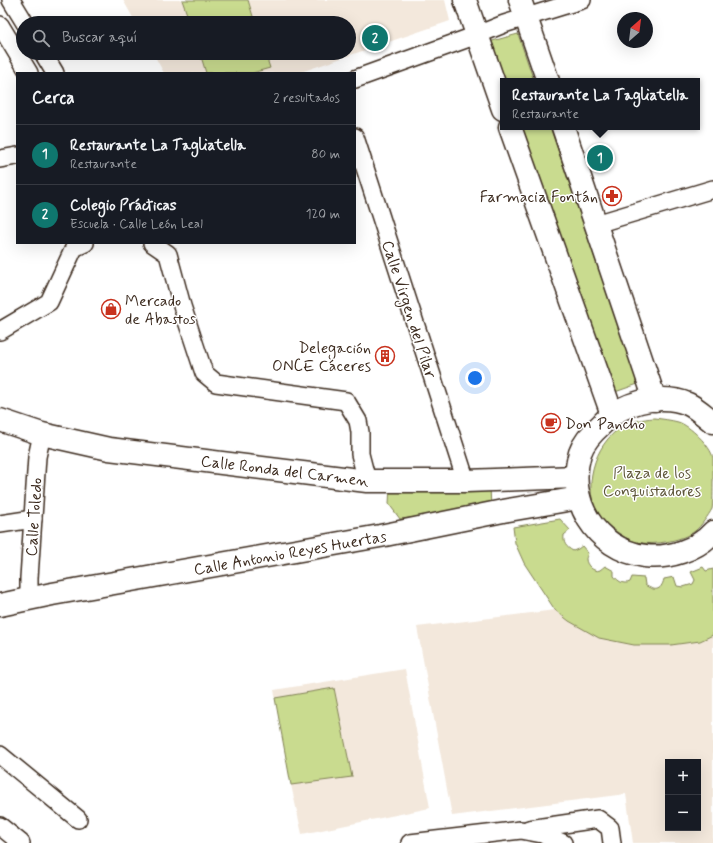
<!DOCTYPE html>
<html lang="es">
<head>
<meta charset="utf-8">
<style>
	:root { --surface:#171b24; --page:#20242c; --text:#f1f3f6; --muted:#9ea1a6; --line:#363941; --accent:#0f766e }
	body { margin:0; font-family:Mynerve,sans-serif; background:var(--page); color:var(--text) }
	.controls { position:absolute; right:12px; bottom:12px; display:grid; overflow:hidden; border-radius:0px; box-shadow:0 4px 16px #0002 }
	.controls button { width:36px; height:36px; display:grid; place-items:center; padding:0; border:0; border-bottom:1px solid var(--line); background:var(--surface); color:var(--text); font:20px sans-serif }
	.compass { position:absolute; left:617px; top:12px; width:36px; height:36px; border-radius:50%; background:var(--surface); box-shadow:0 4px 16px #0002; rotate:28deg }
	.you { position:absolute; left:475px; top:378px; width:14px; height:14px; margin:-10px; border:3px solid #fff; border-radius:50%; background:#1a73e8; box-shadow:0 0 0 6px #1a73e833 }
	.badge { display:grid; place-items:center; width:26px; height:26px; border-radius:50%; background:var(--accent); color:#fff; font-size:13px; font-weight:700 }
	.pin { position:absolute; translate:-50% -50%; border:2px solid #fff; box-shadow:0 1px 4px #0006 }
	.popup { position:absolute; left:500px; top:78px; width:200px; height:52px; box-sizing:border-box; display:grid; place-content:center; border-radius:0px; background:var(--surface); filter:drop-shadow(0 1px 3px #0005); font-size:13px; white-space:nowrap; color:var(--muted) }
	.popup b { font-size:15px; color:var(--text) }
	.popup::after { content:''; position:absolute; left:50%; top:100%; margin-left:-8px; border:8px solid transparent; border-top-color:var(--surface) }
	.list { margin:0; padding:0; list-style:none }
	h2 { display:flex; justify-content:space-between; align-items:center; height:52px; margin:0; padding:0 16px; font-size:17px }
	h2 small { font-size:13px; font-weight:400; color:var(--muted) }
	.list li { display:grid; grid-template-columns:26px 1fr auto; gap:12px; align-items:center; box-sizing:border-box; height:60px; padding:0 16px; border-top:1px solid var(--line) }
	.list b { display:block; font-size:15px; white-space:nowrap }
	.list p { margin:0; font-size:13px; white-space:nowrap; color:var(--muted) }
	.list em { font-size:13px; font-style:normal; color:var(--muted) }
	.icon { flex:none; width:22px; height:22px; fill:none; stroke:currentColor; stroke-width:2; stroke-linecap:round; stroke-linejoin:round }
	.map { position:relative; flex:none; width:713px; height:843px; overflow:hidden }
	.search { position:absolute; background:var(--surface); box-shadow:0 4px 16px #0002; left:16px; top:16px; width:340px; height:44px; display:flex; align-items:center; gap:10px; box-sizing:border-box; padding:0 14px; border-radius:22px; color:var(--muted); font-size:15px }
	.panel { position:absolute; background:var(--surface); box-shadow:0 4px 16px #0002; left:16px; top:72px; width:340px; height:172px; border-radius:0px }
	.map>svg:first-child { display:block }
	.built { fill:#f3e8dc; fill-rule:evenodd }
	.green { fill:#c9db8f; stroke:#828256 }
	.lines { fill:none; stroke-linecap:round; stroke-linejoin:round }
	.street-casing { stroke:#3b2a1e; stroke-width:20 }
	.secondary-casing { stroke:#3b2a1e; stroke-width:25 }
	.street { stroke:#fff; stroke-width:17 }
	.secondary { stroke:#fff; stroke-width:22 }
	.labels { text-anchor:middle; stroke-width:3; stroke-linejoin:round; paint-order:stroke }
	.poi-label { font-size:16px; fill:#3b2a1e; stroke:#fff; text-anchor:end }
	.street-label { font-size:16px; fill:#3b2a1e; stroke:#fff }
	.park-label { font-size:16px; fill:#5e563a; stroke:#fff }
</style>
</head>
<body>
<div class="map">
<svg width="713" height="843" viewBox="0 0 713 843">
	<rect width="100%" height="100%" fill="#fff"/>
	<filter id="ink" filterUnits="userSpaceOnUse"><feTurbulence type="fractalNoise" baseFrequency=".025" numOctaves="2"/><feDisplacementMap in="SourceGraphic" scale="8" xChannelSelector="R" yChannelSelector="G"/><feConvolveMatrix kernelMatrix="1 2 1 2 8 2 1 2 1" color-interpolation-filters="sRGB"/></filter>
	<g filter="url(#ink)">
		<g class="built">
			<path d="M123,0H445L450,21L298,73H164L153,53H349V23H136Z"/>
			<path d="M555,610L569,621L634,645H671L700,641L713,635V843H633L626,794L452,816L417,627ZM668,762H698V828H668Z"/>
			<path d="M405,669L430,808L302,834L291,785L274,690Z"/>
		</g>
		<g class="green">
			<path d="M182,0H248L255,23H190Z"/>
			<path d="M518,34L534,81H503L485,43Z"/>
			<path d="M200,53H265L270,68L252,73H206Z"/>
			<path d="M517,127H550L638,384L615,392Z"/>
			<path d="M654,418C662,419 671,420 678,422C689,425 711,446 713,458C713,466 713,475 713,482C713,489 713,505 712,509C708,516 701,526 695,531C682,541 649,547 633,541C624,538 608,526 601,518C580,491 594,443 622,427C632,421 642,419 654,418Z"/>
			<path d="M390,484L490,485L491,509L400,519L389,504Z"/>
			<path d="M560,519L570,530L564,535C563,543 566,547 573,551L578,549L582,546L588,553C588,553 586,558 586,559C586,565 594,573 600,570C602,569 603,567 605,566L614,571V576C618,581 623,585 630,582L632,577L644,578L645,585C654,591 661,592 664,579L674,577L677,586L683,587L693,584L695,580L691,572L703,567L706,571L713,569V635L700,641L671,645H634L599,638L569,621L555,610L524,563L515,543L513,527Z"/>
			<path d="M334,688L352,777L291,785L275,698Z"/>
		</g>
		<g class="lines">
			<defs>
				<g id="street">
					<path d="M11,0L25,23"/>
					<path d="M0,25L29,73"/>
					<path d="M43,53L55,73"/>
					<path d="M355,79L477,35L504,24L582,0"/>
					<path d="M355,137L466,481"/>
					<path d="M0,159L17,156"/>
					<path d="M596,224L713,189"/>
					<path d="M152,243L168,254L182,306L204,373L216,383L346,401L358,421L360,432V454L367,481"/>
					<path d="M0,331L49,302L74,248L85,243"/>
					<path d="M0,524L33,519"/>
					<path d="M29,600V578L37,457L42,434"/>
					<path d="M0,755L78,819"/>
					<path d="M0,826L21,843"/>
					<path d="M529,829L598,819L610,828L612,843"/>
					<path d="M410,843L521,830L542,834L563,843"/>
				</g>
				<g id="secondary">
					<path d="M465,0L503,109"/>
					<path d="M520,0L548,81"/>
					<path d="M510,127L612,414"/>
					<path d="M563,127L655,400"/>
					<path d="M0,420L42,434L109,449L367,481H466L576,477"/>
					<path d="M713,422C705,416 697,408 688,404C665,394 634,400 613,414C609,416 605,421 602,424C593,432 584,441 580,453C566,500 595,549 645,556C668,559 697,550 713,532"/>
					<path d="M0,605L52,594L380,536L503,511L579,498"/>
				</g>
			</defs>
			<use href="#street" class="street-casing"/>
			<use href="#secondary" class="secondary-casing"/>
			<use href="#street" class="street"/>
			<use href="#secondary" class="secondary"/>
		</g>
	</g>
	<defs>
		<symbol id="pharmacy-ring" viewBox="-11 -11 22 22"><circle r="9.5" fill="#fff" stroke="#c8321e" stroke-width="1.5"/><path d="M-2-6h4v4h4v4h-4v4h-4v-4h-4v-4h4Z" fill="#c8321e"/></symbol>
		<symbol id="shop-ring" viewBox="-11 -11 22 22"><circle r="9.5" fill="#fff" stroke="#c8321e" stroke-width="1.5"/><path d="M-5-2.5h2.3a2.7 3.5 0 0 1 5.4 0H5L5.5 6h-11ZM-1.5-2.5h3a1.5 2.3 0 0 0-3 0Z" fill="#c8321e"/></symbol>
		<symbol id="building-ring" viewBox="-11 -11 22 22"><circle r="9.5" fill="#fff" stroke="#c8321e" stroke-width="1.5"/><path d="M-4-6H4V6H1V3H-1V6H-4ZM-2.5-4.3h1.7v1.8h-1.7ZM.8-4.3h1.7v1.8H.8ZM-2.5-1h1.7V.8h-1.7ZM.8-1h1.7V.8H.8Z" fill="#c8321e"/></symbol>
		<symbol id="cafe-ring" viewBox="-11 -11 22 22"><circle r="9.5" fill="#fff" stroke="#c8321e" stroke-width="1.5"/><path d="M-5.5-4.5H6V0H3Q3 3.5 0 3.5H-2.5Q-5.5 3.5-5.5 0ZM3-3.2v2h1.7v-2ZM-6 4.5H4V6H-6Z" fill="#c8321e"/></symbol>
	</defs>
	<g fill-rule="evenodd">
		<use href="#pharmacy-ring" x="601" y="185" width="22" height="22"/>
		<use href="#shop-ring" x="100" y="298" width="22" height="22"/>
		<use href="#building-ring" x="374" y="345" width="22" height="22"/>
		<use href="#cafe-ring" x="540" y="412" width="22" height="22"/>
	</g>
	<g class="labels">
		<g class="poi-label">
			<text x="598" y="202">Farmacia Fontán</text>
			<text x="125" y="306" text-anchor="start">Mercado<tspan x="125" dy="18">de Abastos</tspan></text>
			<text x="371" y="353">Delegación<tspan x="371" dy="18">ONCE Cáceres</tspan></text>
			<text x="565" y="429" text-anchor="start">Don Pancho</text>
		</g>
		<g class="street-label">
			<text transform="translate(410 309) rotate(72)" y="6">Calle Virgen del Pilar</text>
			<text transform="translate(285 470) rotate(7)" y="6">Calle Ronda del Carmen</text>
			<text transform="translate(33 517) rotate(-86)" y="6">Calle Toledo</text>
			<text transform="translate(290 552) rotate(-10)" y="6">Calle Antonio Reyes Huertas</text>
		</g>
		<g class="park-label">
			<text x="652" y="478">Plaza de los<tspan x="652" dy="18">Conquistadores</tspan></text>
		</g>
	</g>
</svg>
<div class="controls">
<button>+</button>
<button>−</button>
</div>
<svg class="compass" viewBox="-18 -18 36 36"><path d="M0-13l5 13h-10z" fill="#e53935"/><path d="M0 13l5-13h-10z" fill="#9ea1a6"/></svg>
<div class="you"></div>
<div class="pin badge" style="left:600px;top:158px">1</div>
<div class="popup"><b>Restaurante La Tagliatella</b>Restaurante</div>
<div class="pin badge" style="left:375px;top:38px">2</div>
<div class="search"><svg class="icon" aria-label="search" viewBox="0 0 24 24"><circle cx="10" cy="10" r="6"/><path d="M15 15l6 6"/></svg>Buscar aquí</div>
<section class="panel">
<h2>Cerca<small>2 resultados</small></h2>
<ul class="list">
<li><span class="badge">1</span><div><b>Restaurante La Tagliatella</b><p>Restaurante</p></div><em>80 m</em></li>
<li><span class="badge">2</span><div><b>Colegio Prácticas</b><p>Escuela · Calle León Leal</p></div><em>120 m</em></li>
</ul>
</section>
</div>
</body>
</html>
